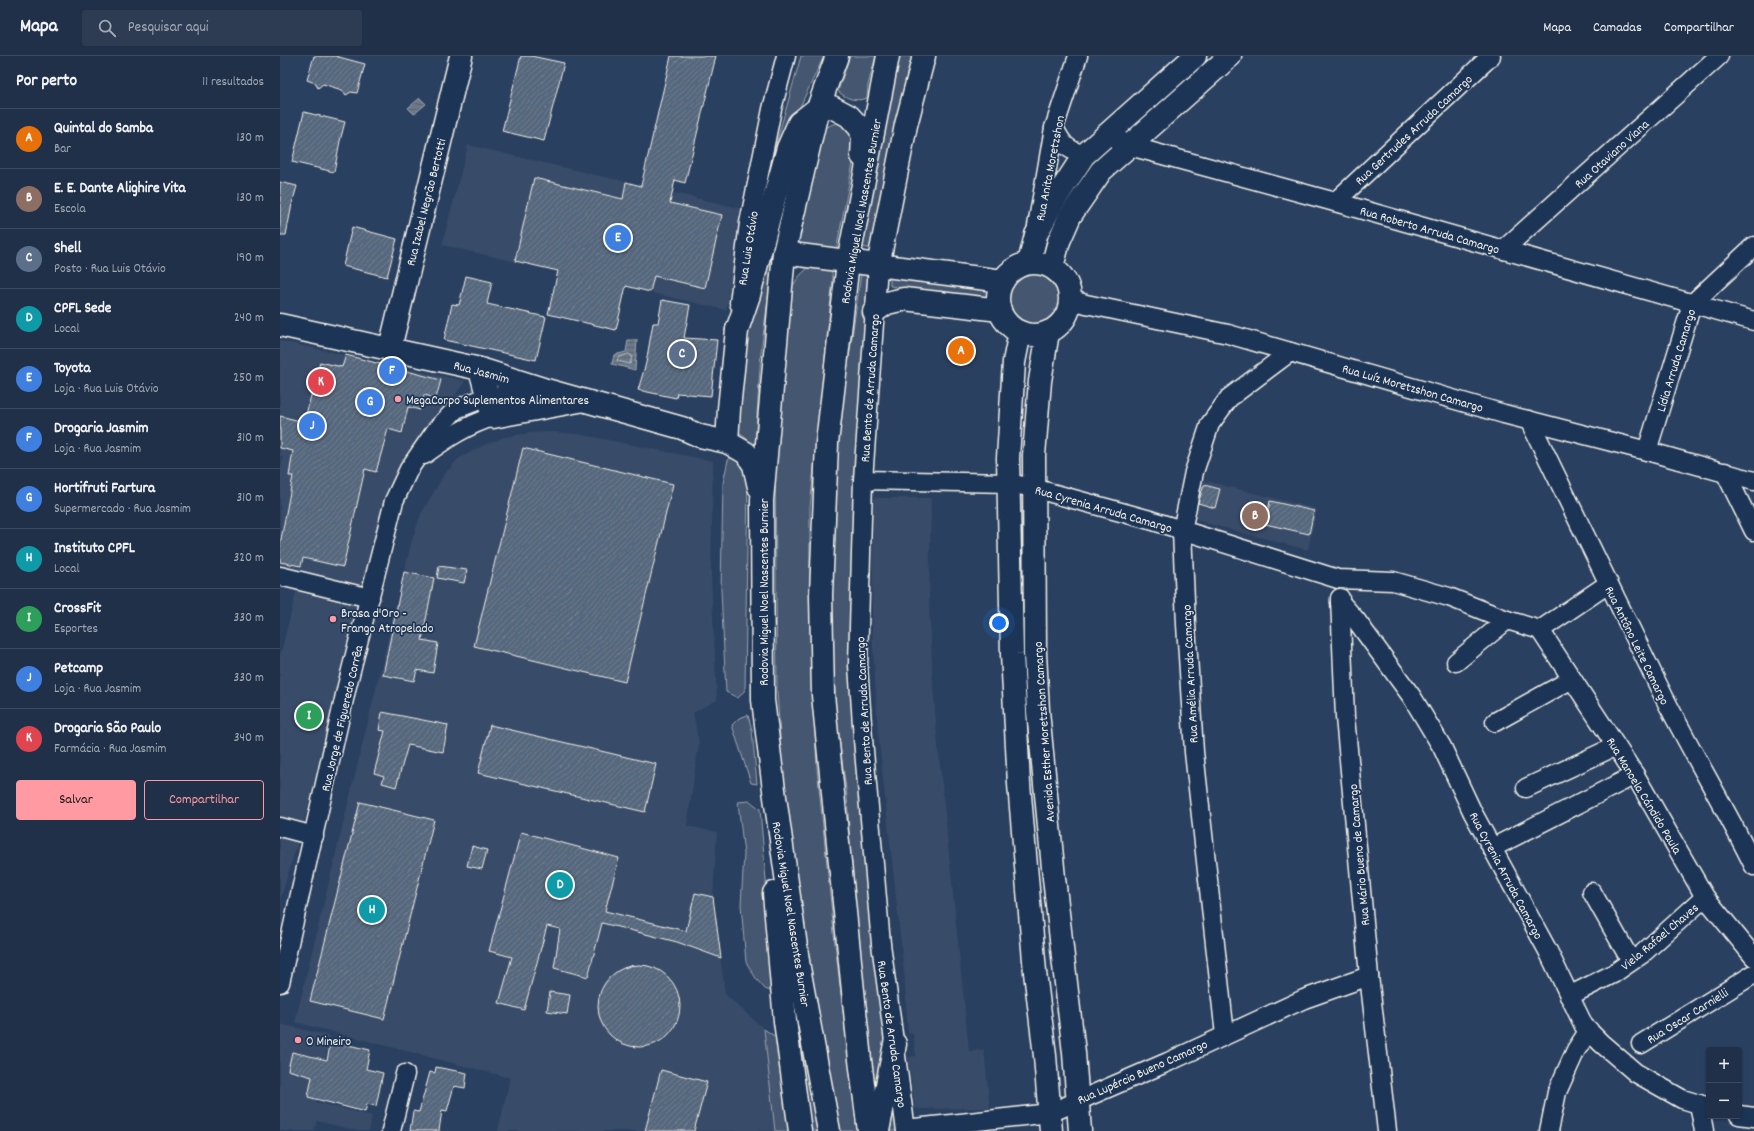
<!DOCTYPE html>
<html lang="pt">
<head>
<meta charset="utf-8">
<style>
	:root { --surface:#203048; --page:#2d3c52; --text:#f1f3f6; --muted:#a2a9b4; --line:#3d4b60; --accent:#ff9aa2 }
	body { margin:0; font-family:Dekko,sans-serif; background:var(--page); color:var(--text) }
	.controls { position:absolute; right:12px; bottom:12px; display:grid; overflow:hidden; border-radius:4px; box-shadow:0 1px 3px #0004 }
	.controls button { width:36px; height:36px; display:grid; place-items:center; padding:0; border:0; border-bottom:1px solid var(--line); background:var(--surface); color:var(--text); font:20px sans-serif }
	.you { position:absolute; left:719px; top:567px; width:14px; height:14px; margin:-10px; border:3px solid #fff; border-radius:50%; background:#1a73e8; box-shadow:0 0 0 6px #1a73e833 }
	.badge { display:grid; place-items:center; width:26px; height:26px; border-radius:50%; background:var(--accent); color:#fff; font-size:13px; font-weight:700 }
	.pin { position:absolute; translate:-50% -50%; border:2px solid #fff; box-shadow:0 1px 4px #0006 }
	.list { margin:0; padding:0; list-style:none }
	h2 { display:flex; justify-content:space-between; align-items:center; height:52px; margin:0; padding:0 16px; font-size:17px }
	h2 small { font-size:13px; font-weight:400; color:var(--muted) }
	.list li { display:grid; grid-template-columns:26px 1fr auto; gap:12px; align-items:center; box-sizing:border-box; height:60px; padding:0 16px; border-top:1px solid var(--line) }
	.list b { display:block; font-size:15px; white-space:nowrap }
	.list p { margin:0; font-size:13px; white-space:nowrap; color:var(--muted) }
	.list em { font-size:13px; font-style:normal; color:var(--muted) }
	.actions { display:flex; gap:8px; padding:12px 16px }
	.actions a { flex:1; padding:9px 0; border:1px solid var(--accent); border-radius:4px; text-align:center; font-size:14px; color:var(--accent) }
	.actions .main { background:var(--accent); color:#111 }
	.icon { flex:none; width:22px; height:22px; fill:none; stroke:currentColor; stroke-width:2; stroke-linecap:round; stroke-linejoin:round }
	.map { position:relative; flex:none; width:1474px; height:1075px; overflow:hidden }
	header { display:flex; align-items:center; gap:24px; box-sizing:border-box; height:56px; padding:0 20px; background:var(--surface); border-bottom:1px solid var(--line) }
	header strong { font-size:19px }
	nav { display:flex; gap:22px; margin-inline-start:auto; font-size:14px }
	.search { width:280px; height:36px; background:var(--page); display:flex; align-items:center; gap:10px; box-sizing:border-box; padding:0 14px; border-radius:4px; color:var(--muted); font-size:15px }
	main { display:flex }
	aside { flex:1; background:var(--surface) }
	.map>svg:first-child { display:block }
	.built { fill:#374c69 }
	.green { fill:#445771; stroke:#9ca4ac }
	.water { fill:url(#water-rules); stroke:#a1a8b0 }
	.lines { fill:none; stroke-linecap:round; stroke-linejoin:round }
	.shore { stroke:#bdc1c2; stroke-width:1 }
	.building { fill:url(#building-hatch); stroke:#f4f1e8 }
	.minor-casing { stroke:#f4f1e8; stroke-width:21 }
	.major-casing { stroke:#f4f1e8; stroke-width:25 }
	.highway-casing { stroke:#f4f1e8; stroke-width:25 }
	.minor { stroke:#1d3557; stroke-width:18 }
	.major { stroke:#1d3557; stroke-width:22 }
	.highway { stroke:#1d3557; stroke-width:22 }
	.poi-dot { fill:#ff9aa2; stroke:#1d3557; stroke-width:1.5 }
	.labels { text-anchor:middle; stroke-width:3.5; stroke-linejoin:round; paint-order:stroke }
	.street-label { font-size:13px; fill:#f4f1e8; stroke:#1d3557 }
	.poi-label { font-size:13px; fill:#f4f1e8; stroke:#1d3557; text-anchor:start }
</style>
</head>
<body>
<header>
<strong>Mapa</strong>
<div class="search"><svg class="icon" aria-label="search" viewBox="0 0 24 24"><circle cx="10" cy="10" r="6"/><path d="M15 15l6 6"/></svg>Pesquisar aqui</div>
<nav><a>Mapa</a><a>Camadas</a><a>Compartilhar</a></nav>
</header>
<main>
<aside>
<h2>Por perto<small>11 resultados</small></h2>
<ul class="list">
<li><span class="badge" style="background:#e8710a">A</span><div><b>Quintal do Samba</b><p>Bar</p></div><em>130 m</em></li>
<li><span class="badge" style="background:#8d6e63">B</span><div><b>E. E. Dante Alighire Vita</b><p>Escola</p></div><em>130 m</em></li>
<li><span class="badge" style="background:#5c6f8a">C</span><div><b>Shell</b><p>Posto · Rua Luis Otávio</p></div><em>190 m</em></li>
<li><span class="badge" style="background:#0f9aa8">D</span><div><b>CPFL Sede</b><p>Local</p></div><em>240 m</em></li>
<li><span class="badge" style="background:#3f7fe0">E</span><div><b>Toyota</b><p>Loja · Rua Luis Otávio</p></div><em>250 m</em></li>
<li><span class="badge" style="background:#3f7fe0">F</span><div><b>Drogaria Jasmim</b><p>Loja · Rua Jasmim</p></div><em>310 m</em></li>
<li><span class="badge" style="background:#3f7fe0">G</span><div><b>Hortifruti Fartura</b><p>Supermercado · Rua Jasmim</p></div><em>310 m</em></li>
<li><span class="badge" style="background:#0f9aa8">H</span><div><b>Instituto CPFL</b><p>Local</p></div><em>320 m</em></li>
<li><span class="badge" style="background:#2e9e5b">I</span><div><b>CrossFit</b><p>Esportes</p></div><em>330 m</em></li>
<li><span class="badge" style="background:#3f7fe0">J</span><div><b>Petcamp</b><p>Loja · Rua Jasmim</p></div><em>330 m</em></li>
<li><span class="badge" style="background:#e0444e">K</span><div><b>Drogaria São Paulo</b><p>Farmácia · Rua Jasmim</p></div><em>340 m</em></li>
</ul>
<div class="actions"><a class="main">Salvar</a><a>Compartilhar</a></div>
</aside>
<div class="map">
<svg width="1474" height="1075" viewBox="0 0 1474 1075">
	<defs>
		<pattern id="water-rules" width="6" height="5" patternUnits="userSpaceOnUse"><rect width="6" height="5" fill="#6a788a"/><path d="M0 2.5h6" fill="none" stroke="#5b626b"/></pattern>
		<pattern id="building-hatch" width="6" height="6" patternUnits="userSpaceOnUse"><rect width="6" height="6" fill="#56677d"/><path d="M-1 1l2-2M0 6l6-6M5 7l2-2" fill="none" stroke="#6f7d8f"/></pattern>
	</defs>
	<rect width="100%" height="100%" fill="#2a4060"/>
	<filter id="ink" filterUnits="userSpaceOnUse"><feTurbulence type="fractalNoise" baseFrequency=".025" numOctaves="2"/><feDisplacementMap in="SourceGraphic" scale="8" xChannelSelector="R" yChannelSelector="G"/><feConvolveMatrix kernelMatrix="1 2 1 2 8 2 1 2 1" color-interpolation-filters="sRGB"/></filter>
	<g filter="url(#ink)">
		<g class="built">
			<path d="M188,89L463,153L446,254L162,189Z"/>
			<path d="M0,285L185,325L166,353L141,379L128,397L114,424L22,773L0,844V600L21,517L0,511V416L3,401L0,400Z"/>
			<path d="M271,376L298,378L433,405L431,518L437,644L413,657L419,687L407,770L437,776L433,841L445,938L484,973L495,1075H218L230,1022L15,966L132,484L141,458L163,420L178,403L204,389L225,381L250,377Z"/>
			<path d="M922,424L1037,453L1028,494L922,466L915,462L913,458L914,443Z"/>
			<path d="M593,442H651L649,546L653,629L657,680L689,995L704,994L710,1052L635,1053L628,1001L636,1000L633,978L628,976L624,915L598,677L592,573Z"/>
			<path d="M0,968L50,980L36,1046L92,1060L89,1075H78L37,1065L34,1075H0Z"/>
		</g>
		<g class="green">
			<path d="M521,0H544L518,55L490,129L488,121L494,95Z"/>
			<path d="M570,0H596L588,29L587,42C576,46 566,43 558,35Z"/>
			<path d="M615,0H636L596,193L579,191Z"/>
			<path d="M561,65L571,74L576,91L556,195L517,187L538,85L546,71Z"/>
			<path d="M484,196L494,197L481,296L475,391L466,382L455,375L470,250Z"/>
			<path d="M537,208L551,213L553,222L530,452V574L537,712L555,887L577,1075H560L548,1021L506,769L497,636L495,406L508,239C516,224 520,215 537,208Z"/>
			<circle cx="754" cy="242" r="28"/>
			<path d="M581,218L589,220L571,519L572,632L607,984L595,1045L576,888L567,740L556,660L550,524L554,441L561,357Z"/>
			<path d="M610,222L715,236V245L610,230Z"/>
			<path d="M454,400L468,417L465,634L458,642L446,636L441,534L443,427L448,404Z"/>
			<path d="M468,659L472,674L477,728L471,727L452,669L459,662Z"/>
			<path d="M470,745L480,753L487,836L498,938L485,933L477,924L466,906L461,849L464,798L458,746Z"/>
			<path d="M484,973L499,983L511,1075H495Z"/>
			<path d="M517,994H524L540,1075H526Z"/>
			<path d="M611,1029L619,1075H604Z"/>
		</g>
		<g class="water">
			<path d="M140,42L146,48L134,58L128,52Z"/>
			<path d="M348,284H357L355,314L332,308L334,299L346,296Z"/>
		</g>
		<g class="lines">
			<path class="shore" d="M349,298L352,300L350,308L337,305L338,302Z"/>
		</g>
		<g class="building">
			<path d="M34,0H55L85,8L77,37L71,36L66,39L62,34L43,28L38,32L35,27L27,24Z"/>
			<path d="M241,0H251L284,7L264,85L222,75Z"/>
			<path d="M391,0H436L405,127L395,124L390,147L442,159L425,232L374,220L370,236L346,230L336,274L268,258L278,215L235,205L254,122L343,143L346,126L361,130Z"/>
			<path d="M24,56L65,66L60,85L54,116L12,106Z"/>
			<path d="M0,126L17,130L12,148L6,179H0Z"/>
			<path d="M72,171L117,183L107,221L63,210Z"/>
			<path d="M186,220L212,226L207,248L266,261L256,304L164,284L172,248L179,249Z"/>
			<path d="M382,244L410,249L404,282L437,284L431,340L397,337L396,342L358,334L366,307L373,267H378Z"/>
			<path d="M66,299L161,324L156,342L144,339L140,354L128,351L122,377L108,373L96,416L85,413L63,511L23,502L21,510L0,506V489L13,420H9L13,395L0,392V360L24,366L40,306L62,311Z"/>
			<path d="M243,392L393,428L345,626L194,590Z"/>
			<path d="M924,429L940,433L935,452L918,447Z"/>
			<path d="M990,445L1034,455L1029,478L985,468Z"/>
			<path d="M159,510L187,514L184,527L157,522Z"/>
			<path d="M124,516L154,522L142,584L158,587L153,617L137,614L134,625L103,619Z"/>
			<path d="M102,656L168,669L163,696L128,689L116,731L102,727L104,720L94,717L105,675L99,674Z"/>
			<path d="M210,669L376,708L365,756L198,717Z"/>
			<path d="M80,746L154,764L104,963L30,945Z"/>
			<path d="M241,776L339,802L325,855L406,875L415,837L433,841L441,902L397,886L322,867L308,921L274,912L280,873L267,870L244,954L219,947L232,901L209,895Z"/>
			<path d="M192,790L207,794L202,813L187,810Z"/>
			<circle cx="359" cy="950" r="41"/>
			<path d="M270,936L290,939L287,958L267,955Z"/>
			<path d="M51,985L90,994L86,1013L103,1017L96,1050L87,1048L85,1056L28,1041L32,1021L8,1014L12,996L47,1004Z"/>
			<path d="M156,1011L187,1017L185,1032L174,1030L167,1055L162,1054L159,1075H130L133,1055L139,1056L150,1016L155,1017Z"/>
			<path d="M381,1014L427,1026L414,1075H365Z"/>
		</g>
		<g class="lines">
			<defs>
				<g id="minor">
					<path d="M774,72C783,89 786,93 804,99"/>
					<path d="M828,78L850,90L1055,146L1474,265"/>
					<path d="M1055,146L1211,0"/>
					<path d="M757,170L774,72L798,0"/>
					<path d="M1223,194L1439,0"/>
					<path d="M598,210L583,424L578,609L583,683L601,888L626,1075"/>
					<path d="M790,243L806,248L948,278L1224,358L1367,395L1474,425"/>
					<path d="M459,247L469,167L492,53L506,0"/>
					<path d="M1249,364L1382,637C1411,695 1445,751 1474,810"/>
					<path d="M1367,395L1412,248L1474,190"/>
					<path d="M144,399C166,383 187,369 213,361"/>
					<path d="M1445,416L1474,475"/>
					<path d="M583,424L729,427L753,432L870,464L1058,523L1113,525L1169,541L1227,564L1260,574"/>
					<path d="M0,520L90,542"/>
					<path d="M1060,542L1065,661L1089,920L1107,1075"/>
					<path d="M1060,546L1076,564L1132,641L1162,691L1193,757L1268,895L1304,970L1321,987L1356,1017L1402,1043L1429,1051"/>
					<path d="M1260,574L1355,719L1425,841L1474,901"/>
					<path d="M1260,574L1328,528"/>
					<path d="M1176,606L1227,564"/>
					<path d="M1215,666L1292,623"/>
					<path d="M1246,732L1336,690"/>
					<path d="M0,771L34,780"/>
					<path d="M1212,792L1355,719"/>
					<path d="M1312,836L1351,905"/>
					<path d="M0,927L67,630L114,445L129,413L156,374L176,353L207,341L261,333"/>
					<path d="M1289,940L1333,918L1362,898L1425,841"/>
					<path d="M945,979L914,696L906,568L902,475L914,416L930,368L949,342L1010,296"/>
					<path d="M1361,988L1474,918"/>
					<path d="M1419,1048L1424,1075"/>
					<path d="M1459,1059L1474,1061"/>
					<path d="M626,1073L770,1057L888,1006L1024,943L1089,920"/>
					<path d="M111,1075L125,1018"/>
					<path d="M1269,1075L1277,1036L1296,994L1309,974"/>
				</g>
				<g id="major">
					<path d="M504,197L723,225"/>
					<path d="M749,207L756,179L772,148L804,99L915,0"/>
					<circle cx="754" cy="243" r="36"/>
					<path d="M598,210L626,69L644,0"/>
					<path d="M772,211L779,185L790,160L821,115L950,0"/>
					<path d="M594,256L607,247L624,243L720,254"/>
					<path d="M0,269L200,313L263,333L402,372L420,380L447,386L449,353L457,274"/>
					<path d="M740,276L734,306L728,402L732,598L739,728L755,916L765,1000L771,1075"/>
					<path d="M768,276L760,325L754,399L755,597L758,655L774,822L794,997L800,1075"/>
					<path d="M110,292L181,0"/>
					<path d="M200,313L213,361L299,345"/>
				</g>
				<g id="highway">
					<path d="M457,274L469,239L489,161L508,92L519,67L538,52L552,51L569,60L580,72L583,82L582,100"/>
					<path d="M447,386L466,397L474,409L479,431"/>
					<path d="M494,837L505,965L520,1075"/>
					<path d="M549,1075L519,912L494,734L483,644L482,444L504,197L538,52L557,0"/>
					<path d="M589,1075L580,1004L543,639L541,539L547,387L568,206L608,0"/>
					<path d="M598,1075L615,988"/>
				</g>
			</defs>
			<use href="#minor" class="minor-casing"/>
			<use href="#major" class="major-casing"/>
			<use href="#highway" class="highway-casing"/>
			<use href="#minor" class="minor"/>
			<use href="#major" class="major"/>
			<use href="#highway" class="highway"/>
		</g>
	</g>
	<g class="poi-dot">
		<circle cx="118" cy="343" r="4"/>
		<circle cx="53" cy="563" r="4"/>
		<circle cx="18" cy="984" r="4"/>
	</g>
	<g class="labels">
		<g class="street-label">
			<text transform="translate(1133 73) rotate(-43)" y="5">Rua Gertrudes Arruda Camargo</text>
			<text transform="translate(1331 97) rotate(-42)" y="5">Rua Otaviano Viana</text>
			<text transform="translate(769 112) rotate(-79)" y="5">Rua Anita Moretzshon</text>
			<text transform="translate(145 146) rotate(-76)" y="5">Rua Izabel Negrão Bertotti</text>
			<text transform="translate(580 155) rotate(-80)" y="5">Rodovia Miguel Noel Nascentes Burnier</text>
			<text transform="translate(1150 173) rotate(16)" y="5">Rua Roberto Arruda Camargo</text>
			<text transform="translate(467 192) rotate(-81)" y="5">Rua Luis Otávio</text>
			<text transform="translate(1395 304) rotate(-73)" y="5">Lídia Arruda Camargo</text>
			<text transform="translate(202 315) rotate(15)" y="5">Rua Jasmim</text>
			<text transform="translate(1133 331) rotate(16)" y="5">Rua Luíz Moretzshon Camargo</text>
			<text transform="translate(589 332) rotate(-86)" y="5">Rua Bento de Arruda Camargo</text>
			<text transform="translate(824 452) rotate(16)" y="5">Rua Cyrenia Arruda Camargo</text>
			<text transform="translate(483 536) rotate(-90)" y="5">Rodovia Miguel Noel Nascentes Burnier</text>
			<text transform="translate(1358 589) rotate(64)" y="5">Rua Antôno Leite Camargo</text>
			<text transform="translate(909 618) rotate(-93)" y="5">Rua Amélia Arruda Camargo</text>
			<text transform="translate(583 655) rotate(-93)" y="5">Rua Bento de Arruda Camargo</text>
			<text transform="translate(61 662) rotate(-77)" y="5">Rua Jorge de Figueredo Corrêa</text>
			<text transform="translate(763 676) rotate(-94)" y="5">Avenida Esther Moretzshon Camargo</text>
			<text transform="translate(1365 739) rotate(59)" y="5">Rua Manoela Cándido Paula</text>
			<text transform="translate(1078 799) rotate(-95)" y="5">Rua Mário Bueno de Camargo</text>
			<text transform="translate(1227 819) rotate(62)" y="5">Rua Cyrenia Arruda Camargo</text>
			<text transform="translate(512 858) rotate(81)" y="5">Rodovia Miguel Noel Nascentes Burnier</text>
			<text transform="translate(1379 880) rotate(-40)" y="5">Viela Rafael Chaves</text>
			<text transform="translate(1407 959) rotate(-32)" y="5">Rua Oscar Carnielli</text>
			<text transform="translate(613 978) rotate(82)" y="5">Rua Bento de Arruda Camargo</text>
			<text transform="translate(862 1015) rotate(-24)" y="5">Rua Lupércio Bueno Camargo</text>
		</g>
		<g class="poi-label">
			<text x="126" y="348">MegaCorpo Suplementos Alimentares</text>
			<text x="61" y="561">Brasa d'Oro -<tspan x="61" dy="15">Frango Atropelado</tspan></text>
			<text x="26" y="989">O Mineiro</text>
		</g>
	</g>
</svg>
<div class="controls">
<button>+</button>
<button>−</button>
</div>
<div class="you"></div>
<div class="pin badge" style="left:681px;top:295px;background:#e8710a">A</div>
<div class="pin badge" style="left:975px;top:460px;background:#8d6e63">B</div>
<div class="pin badge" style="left:402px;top:298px;background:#5c6f8a">C</div>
<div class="pin badge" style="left:280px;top:829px;background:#0f9aa8">D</div>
<div class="pin badge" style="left:338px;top:182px;background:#3f7fe0">E</div>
<div class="pin badge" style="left:112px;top:315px;background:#3f7fe0">F</div>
<div class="pin badge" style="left:90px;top:346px;background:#3f7fe0">G</div>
<div class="pin badge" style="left:92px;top:854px;background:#0f9aa8">H</div>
<div class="pin badge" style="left:29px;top:660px;background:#2e9e5b">I</div>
<div class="pin badge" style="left:32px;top:370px;background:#3f7fe0">J</div>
<div class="pin badge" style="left:41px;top:326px;background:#e0444e">K</div>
</div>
</main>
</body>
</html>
